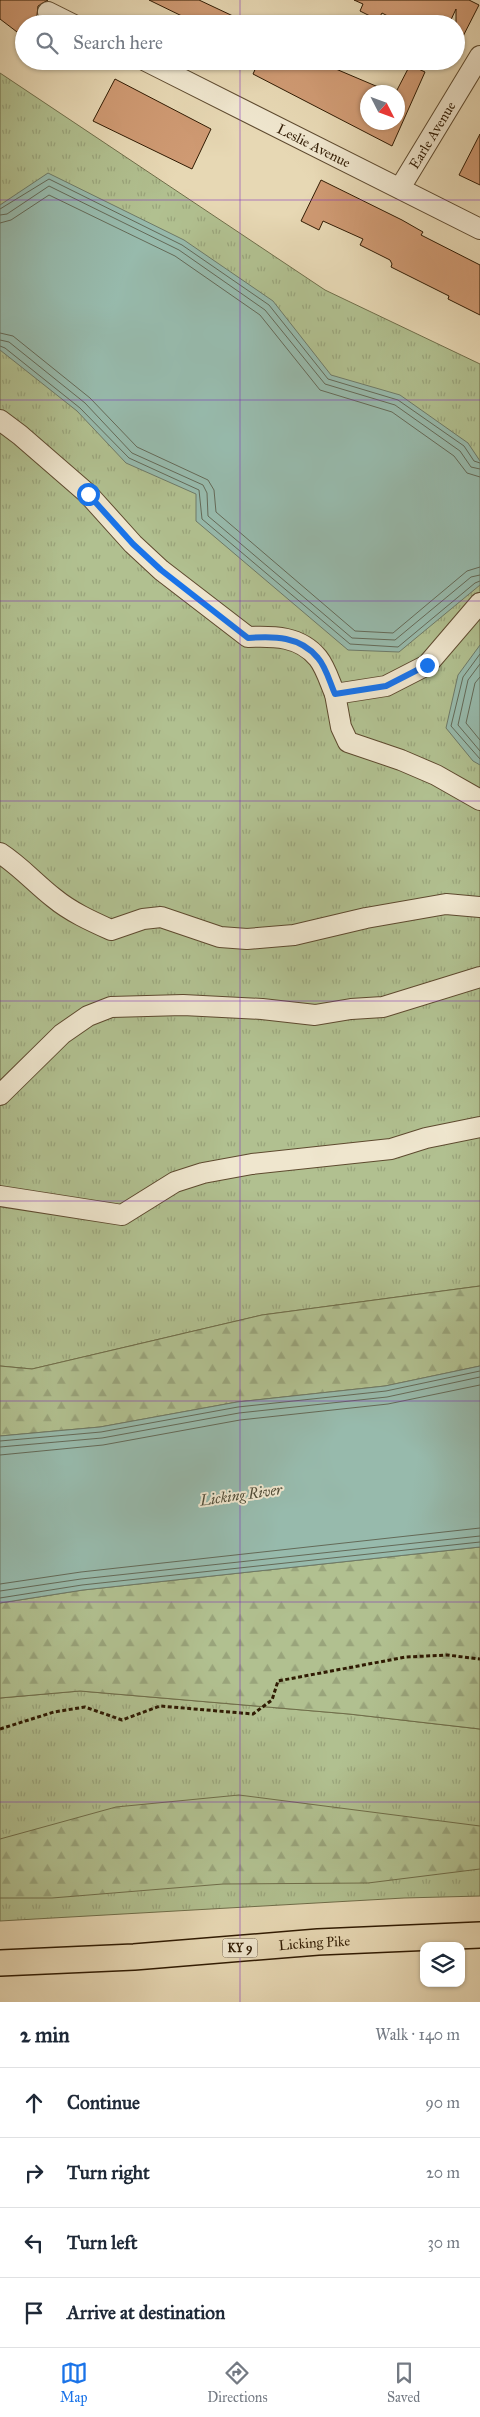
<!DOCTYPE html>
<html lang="en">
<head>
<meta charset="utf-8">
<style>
	:root { --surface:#fff; --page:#f2f2f3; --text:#1f2937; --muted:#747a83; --line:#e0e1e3; --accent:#1a73e8 }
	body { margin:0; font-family:"IM FELL Great Primer",serif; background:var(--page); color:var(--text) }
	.controls { position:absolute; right:15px; bottom:15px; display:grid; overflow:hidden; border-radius:10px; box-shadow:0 1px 4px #0004 }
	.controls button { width:45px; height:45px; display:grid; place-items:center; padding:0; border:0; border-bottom:1px solid var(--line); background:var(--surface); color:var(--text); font:25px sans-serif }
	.compass { position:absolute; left:360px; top:85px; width:45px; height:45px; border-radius:50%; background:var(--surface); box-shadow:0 1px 4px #0004; rotate:132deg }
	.stop { position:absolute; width:15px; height:15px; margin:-11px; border:4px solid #1a73e8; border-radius:50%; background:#fff }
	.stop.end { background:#1a73e8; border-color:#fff; box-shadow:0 1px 5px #0008 }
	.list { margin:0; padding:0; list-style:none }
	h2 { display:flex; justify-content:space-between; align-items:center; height:65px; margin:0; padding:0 20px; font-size:21px }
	h2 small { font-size:16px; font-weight:400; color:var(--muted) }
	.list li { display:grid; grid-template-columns:32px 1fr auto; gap:15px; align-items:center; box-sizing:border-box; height:70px; padding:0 20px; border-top:1px solid var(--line) }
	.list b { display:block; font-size:19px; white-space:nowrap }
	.list em { font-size:16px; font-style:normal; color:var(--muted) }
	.icon { flex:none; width:28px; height:28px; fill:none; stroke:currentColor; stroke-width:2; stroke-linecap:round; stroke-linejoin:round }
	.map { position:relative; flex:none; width:480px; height:2002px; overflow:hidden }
	.search { position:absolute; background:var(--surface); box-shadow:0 1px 4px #0004; left:15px; right:15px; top:15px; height:55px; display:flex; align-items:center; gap:12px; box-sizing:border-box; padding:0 18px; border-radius:28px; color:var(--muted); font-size:19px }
	.sheet { height:345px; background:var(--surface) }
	nav { display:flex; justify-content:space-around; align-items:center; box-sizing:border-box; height:70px; border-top:1px solid var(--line); background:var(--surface); font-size:14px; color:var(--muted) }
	nav a { display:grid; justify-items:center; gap:2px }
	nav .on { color:var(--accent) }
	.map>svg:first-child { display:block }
	.grass { fill:url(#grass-tufts); stroke:#706e4a }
	.forest { fill:url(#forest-firs); stroke:#706e4a }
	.water { fill:#97baac; stroke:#6e7a68 }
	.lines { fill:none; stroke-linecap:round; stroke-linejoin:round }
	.shore { stroke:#646a58; stroke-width:1 }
	.building { fill:#cf9a73; stroke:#301b03 }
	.minor-casing { stroke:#5e4a2f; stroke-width:22 }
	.major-casing { stroke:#301b03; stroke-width:28 }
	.path { stroke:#301b03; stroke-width:3; stroke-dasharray:4 2.5; stroke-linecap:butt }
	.minor { stroke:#efe6ce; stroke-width:20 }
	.major { stroke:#e7d8b4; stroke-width:25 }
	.route { stroke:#1a73e8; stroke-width:6 }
	.grid { fill:none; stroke:#7b2cbf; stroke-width:1; stroke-opacity:0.55 }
	.labels { text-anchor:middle; stroke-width:4; stroke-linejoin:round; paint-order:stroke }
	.shield { fill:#efe6ce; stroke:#695840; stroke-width:1 }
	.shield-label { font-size:12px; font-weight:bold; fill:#301b03 }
	.street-label { font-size:14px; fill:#301b03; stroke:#efe6ce }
	.water-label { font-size:15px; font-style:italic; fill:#4f4b36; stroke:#efe6ce }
</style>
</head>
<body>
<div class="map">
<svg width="480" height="2002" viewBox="0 0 480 2002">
	<defs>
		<pattern id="grass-tufts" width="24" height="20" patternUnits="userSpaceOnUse" patternTransform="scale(1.25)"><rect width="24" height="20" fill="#b1c090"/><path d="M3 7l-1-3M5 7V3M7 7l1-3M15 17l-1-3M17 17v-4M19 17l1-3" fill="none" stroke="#99a47b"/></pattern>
		<pattern id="forest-firs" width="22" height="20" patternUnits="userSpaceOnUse" patternTransform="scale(1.25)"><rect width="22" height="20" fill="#b1c090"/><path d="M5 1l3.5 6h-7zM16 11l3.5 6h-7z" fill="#99a47b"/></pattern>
	</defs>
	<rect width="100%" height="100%" fill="#e7d8b4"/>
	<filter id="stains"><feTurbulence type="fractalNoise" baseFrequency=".004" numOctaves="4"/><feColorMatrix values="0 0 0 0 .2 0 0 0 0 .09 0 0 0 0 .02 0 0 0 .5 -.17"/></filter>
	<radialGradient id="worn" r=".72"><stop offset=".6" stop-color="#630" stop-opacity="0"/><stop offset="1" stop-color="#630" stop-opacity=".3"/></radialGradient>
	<g class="grass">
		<path d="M0,73L325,290L480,364V1286L262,1315L32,1369L0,1366Z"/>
		<path d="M80,1691L349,1714L480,1729V1896L404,1898L0,1921V1698Z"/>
	</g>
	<g class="forest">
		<path d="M480,1286V1366L385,1386L237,1402L100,1427L0,1436V1366L32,1369L262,1315Z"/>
		<path d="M480,1547V1729L349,1714L80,1691L0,1698V1603L83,1590Z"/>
		<path d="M239,1795L480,1826V1869L368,1883L223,1884L52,1898H0V1839L116,1807Z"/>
	</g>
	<g class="water">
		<path d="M48,173L184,240L273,301L331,375L400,395L468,443L480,461V585L399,652L348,650L196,521V494L126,463L77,411L0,350V205Z"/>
		<path d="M480,645V765L473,761L446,728L458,675Z"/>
		<path d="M480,1366V1547L83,1590L0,1603V1436L100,1427L237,1402L385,1386Z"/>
	</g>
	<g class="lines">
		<g class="shore">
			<path d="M0,209L49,179L182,245L269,305L328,379L398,400L464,446L474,461L480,463"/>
			<path d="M0,215L7,214L49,186L179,250L265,310L325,384L395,405L460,451L471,467L480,469"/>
			<path d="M0,223L11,220L49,195L175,256L260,315L320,390L392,412L454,456L467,473L480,477"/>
			<path d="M0,333L13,336L90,398L137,447L208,480L214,490L216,512L355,631L393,633L467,571L480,567"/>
			<path d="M0,340L9,342L85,403L132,453L203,485L207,493L208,516L352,638L395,640L471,577L480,575"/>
			<path d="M0,346L5,348L80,408L129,458L199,490L202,519L350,644L398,647L475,583L480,581"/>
			<path d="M480,654L463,677L451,726L480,759"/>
			<path d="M480,664L468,680L458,725L480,751"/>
			<path d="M480,677L475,683L466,723L480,740"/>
			<path d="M0,1441L101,1432L238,1407L386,1391L480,1371"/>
			<path d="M0,1447L102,1438L239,1413L387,1397L480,1377"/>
			<path d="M0,1455L103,1445L240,1420L388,1404L480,1385"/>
			<path d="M0,1584L81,1572L480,1528"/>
			<path d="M0,1591L81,1579L480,1536"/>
			<path d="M0,1598L82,1585L480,1542"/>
		</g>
	</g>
	<g class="building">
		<path d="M0,0H48L38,6L37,15L30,24H24L21,35L0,19Z"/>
		<path d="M149,0H199L250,24H183L186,18Z"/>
		<path d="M354,0H469L479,5L456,50V9L449,24H421L410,18L407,24H403L382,13L378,20L360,11L363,4Z"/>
		<path d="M259,61H317L390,92H368V122H398L396,92L410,65L425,72L392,146L253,74Z"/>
		<path d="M115,79L211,129L192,169L93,121Z"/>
		<path d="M480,134V185L459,175Z"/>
		<path d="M321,180L402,220L423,232L421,235L480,265V315L448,299L449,296L391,267L392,264L390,260L360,245L363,239L323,221L319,230L301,221Z"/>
	</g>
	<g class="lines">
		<defs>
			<g id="minor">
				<path d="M48,12L72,24"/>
				<path id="s1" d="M146,61L480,229"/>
				<path id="s2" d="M400,188L480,56"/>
				<path d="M0,420L20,435L88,494L133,544L161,570L248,637C274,636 300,636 318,658C326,668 330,683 335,694L386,686L427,665L480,603"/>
				<path d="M335,694L341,727L348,742L401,760L436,775L480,800"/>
				<path d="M0,853C20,866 35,883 54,898C71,912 91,921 111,930L143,919L161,917L220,937L247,939L294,935L366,918L446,904L480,907"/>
				<path d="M0,1095L62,1034L88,1016L111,1007L183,1005L262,1009L315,1015L351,1009L383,1007L480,977"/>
				<path d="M0,1196L122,1215L175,1182L203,1173L252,1164L391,1149L426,1138L480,1127"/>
			</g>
			<g id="major">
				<path id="s3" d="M0,1963L134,1957L318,1942L480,1935"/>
			</g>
		</defs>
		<use href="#minor" class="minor-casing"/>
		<use href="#major" class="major-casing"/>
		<path class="path" d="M0,1729L54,1712L85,1707L122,1720L160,1706L253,1714L272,1700L278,1681L406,1657L447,1655L480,1659"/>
		<use href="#minor" class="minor"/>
		<use href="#major" class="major"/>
	</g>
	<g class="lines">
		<path class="route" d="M88,494L133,544L161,570L248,638C274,636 300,636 318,658C326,667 330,683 335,694L386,686L427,665"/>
	</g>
	<path class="grid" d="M240,0V24M240,61V2002M0,200H480M0,400H480M0,601H480M0,801H480M0,1001H480M0,1201H480M0,1401H480M0,1602H480M0,1802H480"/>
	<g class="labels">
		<rect class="shield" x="222.5" y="1938.5" width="35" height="19" rx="4"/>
		<g class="shield-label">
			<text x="240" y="1952">KY 9</text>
		</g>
		<g class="street-label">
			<text dy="5" stroke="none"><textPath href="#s2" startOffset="62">Earle Avenue</textPath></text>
			<text dy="5" stroke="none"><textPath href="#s1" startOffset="188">Leslie Avenue</textPath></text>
			<text dy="5" stroke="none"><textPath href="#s3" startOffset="315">Licking Pike</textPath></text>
		</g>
		<g class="water-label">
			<text transform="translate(241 1495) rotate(-8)" y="5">Licking River</text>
		</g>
	</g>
	<rect width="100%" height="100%" filter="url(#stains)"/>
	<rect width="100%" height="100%" fill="url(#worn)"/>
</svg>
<div class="controls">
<button><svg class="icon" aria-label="layers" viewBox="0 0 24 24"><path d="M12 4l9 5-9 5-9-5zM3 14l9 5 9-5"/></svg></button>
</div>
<svg class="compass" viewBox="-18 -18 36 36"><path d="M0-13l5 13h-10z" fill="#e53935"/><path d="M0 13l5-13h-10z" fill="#747a83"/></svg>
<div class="stop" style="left:88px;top:494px"></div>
<div class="stop end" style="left:427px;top:665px"></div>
<div class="search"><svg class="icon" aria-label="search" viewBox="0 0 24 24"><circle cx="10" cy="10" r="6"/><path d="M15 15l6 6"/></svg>Search here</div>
</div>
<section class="sheet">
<h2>2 min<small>Walk · 140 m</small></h2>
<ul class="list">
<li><svg class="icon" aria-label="ahead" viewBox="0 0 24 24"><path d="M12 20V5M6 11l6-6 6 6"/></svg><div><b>Continue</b></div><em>90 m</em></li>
<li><svg class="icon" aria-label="right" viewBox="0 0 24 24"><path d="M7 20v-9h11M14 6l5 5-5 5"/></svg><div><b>Turn right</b></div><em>20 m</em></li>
<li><svg class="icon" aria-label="left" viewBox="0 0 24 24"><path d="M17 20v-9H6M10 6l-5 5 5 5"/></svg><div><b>Turn left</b></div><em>30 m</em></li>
<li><svg class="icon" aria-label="arrive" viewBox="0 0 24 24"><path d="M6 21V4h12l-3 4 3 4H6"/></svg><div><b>Arrive at destination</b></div></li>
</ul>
</section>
<nav>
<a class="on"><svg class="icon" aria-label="map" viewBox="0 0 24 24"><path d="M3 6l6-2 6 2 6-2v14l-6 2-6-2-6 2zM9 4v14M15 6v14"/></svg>Map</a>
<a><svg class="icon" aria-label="directions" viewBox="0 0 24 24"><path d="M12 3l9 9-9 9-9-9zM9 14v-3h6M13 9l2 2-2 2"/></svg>Directions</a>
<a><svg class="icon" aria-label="saved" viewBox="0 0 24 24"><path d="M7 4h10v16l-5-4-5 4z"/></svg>Saved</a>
</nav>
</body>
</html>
